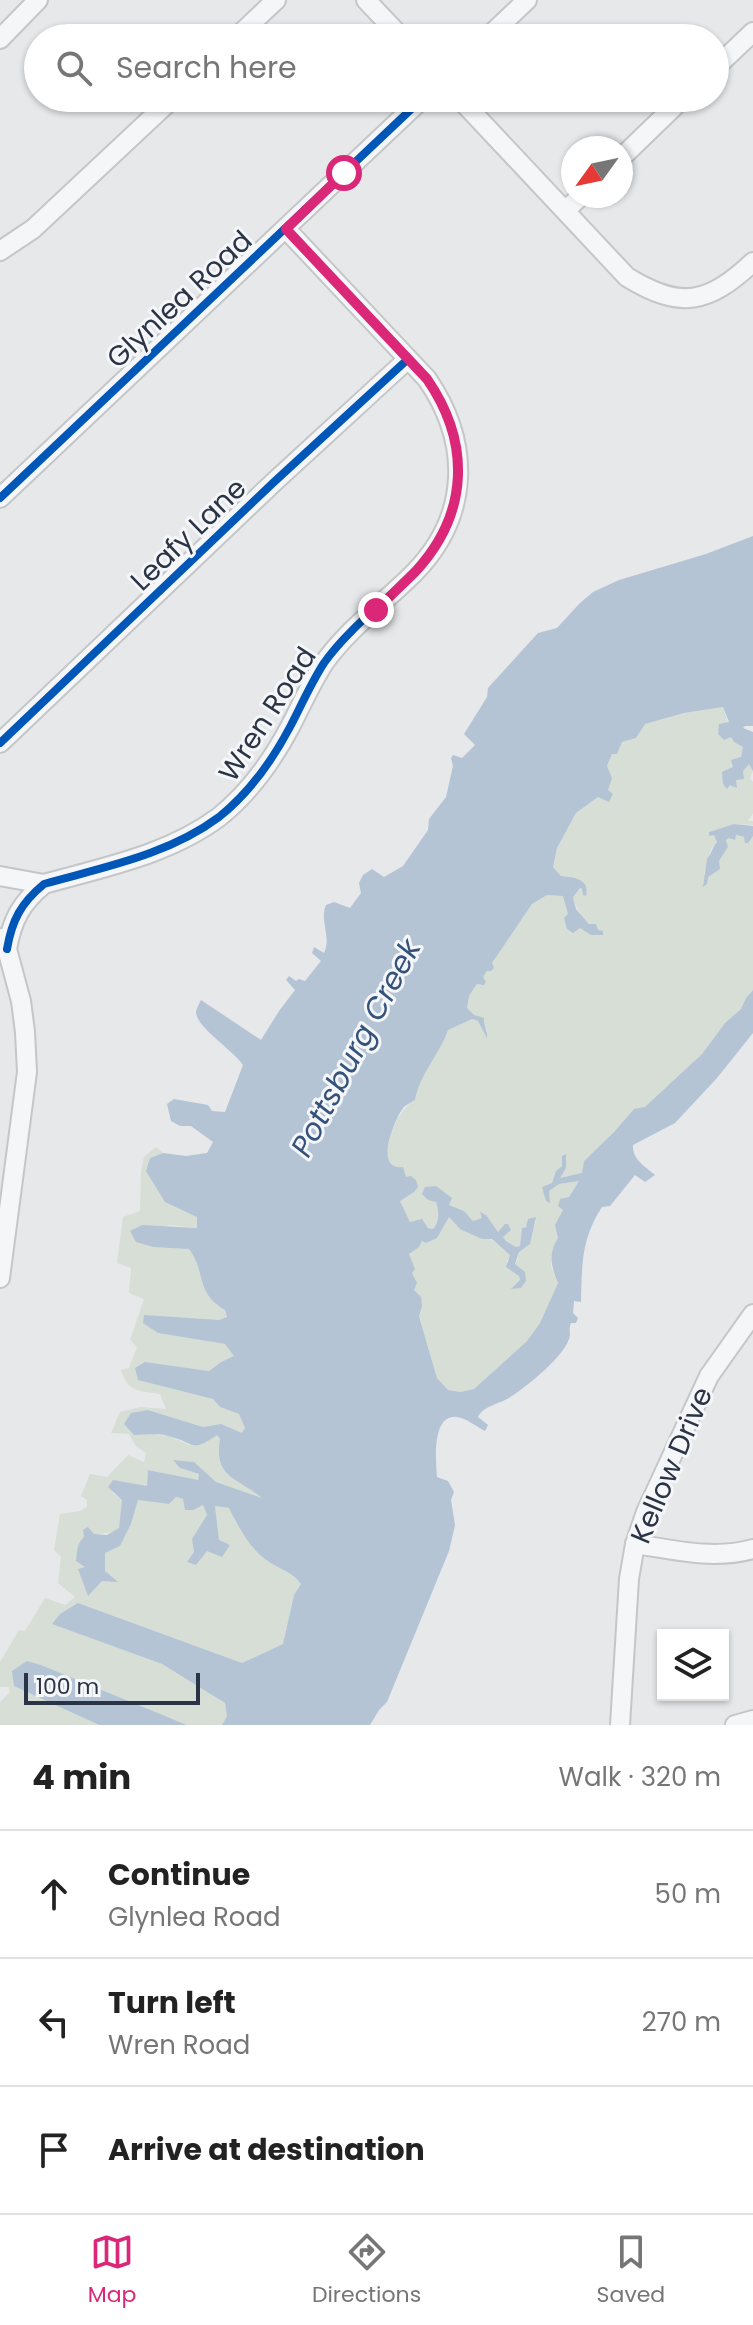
<!DOCTYPE html>
<html lang="en">
<head>
<meta charset="utf-8">
<style>
	:root { --surface:#fff; --page:#f6f6f6; --text:#222; --muted:#767676; --line:#e0e0e0; --accent:#db2777 }
	body { margin:0; font-family:Poppins,sans-serif; background:var(--page); color:var(--text) }
	.controls { position:absolute; right:24px; bottom:24px; display:grid; overflow:hidden; border-radius:0px; box-shadow:0 2px 6px #0004 }
	.controls button { width:72px; height:72px; display:grid; place-items:center; padding:0; border:0; border-bottom:2px solid var(--line); background:var(--surface); color:var(--text); font:40px sans-serif }
	.compass { position:absolute; left:561px; top:136px; width:72px; height:72px; border-radius:50%; background:var(--surface); box-shadow:0 2px 6px #0004; rotate:237deg }
	.scale { position:absolute; left:24px; bottom:20px; width:176px; box-sizing:border-box; padding-left:8px; border:4px solid #2b3445; border-top:0; font-size:22px; line-height:28px; white-space:nowrap; color:#2b3445; -webkit-text-stroke:6px #f4f6f9; paint-order:stroke }
	.stop { position:absolute; width:24px; height:24px; margin:-18px; border:6px solid #db2777; border-radius:50%; background:#fff }
	.stop.end { background:#db2777; border-color:#fff; box-shadow:0 2px 8px #0008 }
	.list { margin:0; padding:0; list-style:none }
	h2 { display:flex; justify-content:space-between; align-items:center; height:104px; margin:0; padding:0 32px; font-size:34px }
	h2 small { font-size:26px; font-weight:400; color:var(--muted) }
	.list li { display:grid; grid-template-columns:52px 1fr auto; gap:24px; align-items:center; box-sizing:border-box; height:128px; padding:0 32px; border-top:2px solid var(--line) }
	.list b { display:block; font-size:30px; white-space:nowrap }
	.list p { margin:0; font-size:26px; white-space:nowrap; color:var(--muted) }
	.list em { font-size:26px; font-style:normal; color:var(--muted) }
	.icon { flex:none; width:44px; height:44px; fill:none; stroke:currentColor; stroke-width:2; stroke-linecap:round; stroke-linejoin:round }
	.map { position:relative; flex:none; width:753px; height:1725px; overflow:hidden }
	.search { position:absolute; background:var(--surface); box-shadow:0 2px 6px #0004; left:24px; right:24px; top:24px; height:88px; display:flex; align-items:center; gap:20px; box-sizing:border-box; padding:0 28px; border-radius:44px; color:var(--muted); font-size:30px }
	.sheet { height:488px; background:var(--surface) }
	nav { display:flex; justify-content:space-around; align-items:center; box-sizing:border-box; height:112px; border-top:2px solid var(--line); background:var(--surface); font-size:22px; color:var(--muted) }
	nav a { display:grid; justify-items:center; gap:4px }
	nav .on { color:var(--accent) }
	.map>svg:first-child { display:block }
	.green { fill:#d6ded6 }
	.water { fill:#b4c4d5 }
	.lines { fill:none; stroke-linecap:round; stroke-linejoin:round }
	.minor-casing { stroke:#c4c6c8; stroke-width:22 }
	.minor { stroke:#f5f6f7; stroke-width:18 }
	.cycleway-casing { stroke:#f4f6f9; stroke-width:13 }
	.cycleway { stroke:#0057b8; stroke-width:8 }
	.route { stroke:#db2777; stroke-width:10 }
	.labels { text-anchor:middle; stroke-width:6; stroke-linejoin:round; paint-order:stroke }
	.street-label { font-size:28px; fill:#2b3445; stroke:#f4f6f9 }
	.water-label { font-size:30px; font-style:italic; fill:#34527a; stroke:#f4f6f9 }
</style>
</head>
<body>
<div class="map">
<svg width="753" height="1725" viewBox="0 0 753 1725">
	<rect width="100%" height="100%" fill="#e6e8ea"/>
	<g class="green">
		<path d="M723,707L732,736L744,746L741,757L733,767L730,784L736,780L749,763L753,771L750,778L753,782V813L748,821H753V825L734,824L709,832L714,835L717,842L712,847L704,874L708,877L728,847L726,840C732,835 737,835 744,837L747,843L753,836V990L746,998L741,1009L725,1023L702,1054L645,1108L634,1109L614,1132L584,1161L583,1173L562,1179L560,1178L562,1166L556,1171L552,1183L542,1187L550,1202L549,1191L559,1184L580,1180L564,1210L558,1238L552,1251L551,1266L558,1283L540,1323L527,1341L474,1389L460,1392L448,1390L437,1378L419,1315L422,1306L414,1290L408,1254L419,1247L422,1241L437,1238L449,1216C462,1232 470,1234 489,1239C496,1241 504,1250 511,1255L506,1262L519,1276L520,1281H526L515,1264L518,1259L519,1252L530,1244L532,1230L537,1220L522,1228L520,1246L516,1247L506,1241L483,1218L473,1221L464,1211L448,1205V1195L442,1191L436,1201C439,1211 440,1221 433,1229L410,1222L400,1201L405,1177C400,1171 389,1166 387,1158C383,1139 401,1109 415,1099C421,1071 439,1056 447,1030L472,1019L478,1021L485,1032L488,1031L467,1008L469,996L532,904L547,895L564,896L568,914L580,928L598,930C585,921 577,912 573,897L579,888L587,893L574,877L561,876L553,867L557,848L576,813L598,797L609,801L613,794L608,790L607,766L612,754L617,753L622,742L636,738L644,724L684,713Z"/>
		<path d="M156,1147L163,1153L150,1158L197,1217V1228L169,1225L136,1242L153,1247L189,1248C207,1273 194,1292 225,1310L227,1318L158,1333L225,1344L235,1356L221,1362L209,1371L145,1362L214,1399L220,1407L239,1414L245,1428L243,1434L221,1424L203,1427L148,1410L157,1435L169,1436L189,1445L217,1434L220,1439L218,1452L265,1500L216,1482L194,1463L175,1460L180,1468L199,1474L197,1481L149,1470L147,1486L112,1492L122,1500L119,1529C106,1535 98,1533 84,1537L82,1563L86,1568L78,1569L102,1581H116L105,1571V1553L120,1546L131,1524L138,1500L169,1504L176,1497L203,1505L207,1515L193,1539L194,1552L188,1562L207,1551L219,1540L215,1506L230,1508C237,1527 249,1547 266,1559C278,1569 292,1571 301,1584L294,1595L283,1644L242,1663L78,1603L53,1624L162,1664L225,1703L227,1716L222,1725H187L41,1665L27,1662L14,1686L99,1725H0V1702L10,1692L9,1687H0V1662L19,1630L25,1631L45,1598L65,1605L75,1597L58,1583L61,1557L54,1550L60,1514L80,1511L87,1507V1500L81,1496L90,1474L107,1477L128,1455L144,1462L146,1453L136,1446L129,1434L111,1433L120,1412L140,1407L166,1409L160,1394C139,1391 128,1392 121,1370L129,1368L137,1347L130,1340L144,1299L129,1293L131,1268L117,1263L123,1217L140,1211L141,1171L144,1157Z"/>
	</g>
	<g class="water">
		<path d="M753,536V726H745L743,728L753,732V771L749,764L743,771L744,779L736,780L737,788L730,785L727,789L723,784L722,772L733,767L731,760L741,757L743,747L734,742L731,737L724,740L718,734L719,724L729,722L723,707L684,713L645,724L636,738L622,742L617,754H612L607,766L612,778L608,790L613,794L609,802L598,797L576,813L557,848L553,867L561,876C574,877 590,879 586,896L583,895L582,889L580,888L573,897L576,909L589,924H596L598,930L603,931V935H591L580,928L573,933L567,929L564,918L568,914L563,896L547,895L532,904L492,963L494,968L491,971H487L483,977L486,982L484,985L477,984L469,996L467,1008L474,1015L484,1018C483,1026 488,1030 487,1038L478,1021L472,1019L448,1030C439,1056 421,1071 415,1100C413,1101 406,1105 404,1107C394,1119 373,1171 403,1167L406,1177L411,1176L416,1180L418,1187L414,1192L400,1201L410,1222L422,1219L428,1228L433,1229C440,1221 439,1211 436,1202L428,1200L422,1194L425,1187L436,1186L452,1198L449,1205L464,1211L473,1221L482,1218L480,1212L486,1215L498,1232L505,1224H508L511,1230L503,1237L506,1241L516,1247L520,1246L522,1228L526,1227L528,1219L536,1217L530,1244L519,1252L515,1264L525,1272L526,1281L521,1288L511,1289L520,1280L519,1276L506,1267L510,1255L492,1239H482L460,1229L449,1217L437,1238L426,1243L422,1241L419,1247L409,1254L415,1269L412,1273L417,1283L414,1290L421,1297L422,1306L419,1316L437,1378L448,1390L460,1392L474,1389L527,1341L540,1323L558,1283C551,1266 548,1254 558,1238L555,1225L563,1210L558,1206L560,1199L569,1197L579,1181L559,1184L549,1191L550,1203L546,1201L542,1187L552,1183L556,1171L562,1166V1156L566,1154V1168L560,1178L582,1173L584,1161L614,1132L634,1109L645,1107L702,1054L725,1023L741,1009L746,998L753,990V1033L717,1078L675,1123L633,1145C632,1159 644,1166 655,1175L645,1182L635,1175L610,1206L602,1207C581,1239 582,1265 581,1302L574,1301L573,1313L578,1318L576,1323H571C569,1327 570,1331 570,1335C568,1354 525,1388 509,1398C499,1404 483,1406 478,1417L488,1425L485,1431C477,1427 466,1418 457,1417C431,1414 436,1462 437,1477L448,1481L454,1492L451,1500L455,1525L449,1551L387,1702L379,1710L370,1725H222L227,1716L225,1703L162,1664L52,1624L60,1614L78,1603L242,1663L283,1644L294,1595L301,1584C292,1571 278,1569 265,1559C248,1546 238,1526 229,1508L215,1506L219,1540L230,1545L222,1557L207,1551L196,1565L187,1562L194,1552L192,1539L207,1515L203,1505L193,1510H185L183,1499L176,1497L169,1504L138,1500L131,1524L120,1546L105,1553V1571L118,1582L102,1581L88,1596L78,1569L85,1567L76,1561C77,1552 77,1543 84,1537L83,1530L88,1527L94,1534L107,1535L119,1528L122,1500L108,1487L113,1480L147,1486L148,1470L198,1480L199,1474L180,1468L173,1460L194,1462L216,1482L262,1498C238,1478 213,1478 220,1439L217,1435C190,1454 195,1442 168,1436C158,1433 145,1435 134,1435L124,1424L131,1413L148,1410L203,1427L221,1424L242,1433L245,1428L239,1414L220,1407L213,1399L138,1380L135,1368L145,1362L209,1371L221,1362L234,1356L225,1344L158,1333L143,1323L144,1315L219,1320L227,1317L225,1310C194,1292 207,1273 189,1249L153,1247L136,1242L130,1231L142,1225L197,1228V1217L165,1202L146,1171L150,1158L163,1153L186,1156L207,1153L213,1142L191,1126H180L171,1121L167,1104L174,1099L208,1105L212,1111L225,1112L243,1065C234,1051 196,1027 196,1012C196,1009 200,1002 201,1000L261,1040L279,1011L295,990L286,980L289,976L296,981L299,979L305,981L321,961L312,953L314,947L324,953C332,937 319,921 326,905L334,902L350,908L361,893L359,883L363,875L372,869L384,877L403,866L428,830L429,819L446,797L453,766L451,758L453,755L462,758L475,745L464,734L487,697L488,688L538,633L557,628L579,604L593,592L619,580L706,554Z"/>
		<path d="M734,824L753,826V836L748,843H745L744,837L736,835L735,840L729,838L726,840L728,847L719,861L720,869L708,877L707,884L703,887L707,859C712,854 712,847 717,842L714,835L709,836V832Z"/>
		<path d="M27,1661L41,1665L187,1725H99L14,1686L12,1671Z"/>
	</g>
	<g class="lines">
		<defs>
			<g id="minor">
				<path d="M366,0L402,38"/>
				<path d="M236,38L276,0"/>
				<path d="M487,38L527,0"/>
				<path d="M0,39L38,0"/>
				<path d="M715,68L753,32"/>
				<path d="M459,98L627,277C681,310 708,304 753,262"/>
				<path d="M621,158L683,98"/>
				<path d="M566,210L581,196"/>
				<path d="M0,251L33,229L173,98"/>
				<path d="M0,498L423,98"/>
				<path d="M0,743L274,482L408,359"/>
				<path d="M0,876L44,884"/>
				<path d="M7,949C12,920 21,903 44,884C104,867 168,855 219,817C249,793 272,761 290,727C301,706 311,683 324,663C348,629 385,602 414,573C470,516 471,443 427,379L286,229"/>
				<path d="M0,1278L27,1072L25,1032L21,1001L7,949L2,938"/>
				<path d="M635,1544C674,1550 714,1560 753,1549"/>
				<path d="M620,1725L629,1579L635,1544L646,1512L709,1376L753,1314"/>
				<path d="M735,1725L753,1720"/>
			</g>
		</defs>
		<use href="#minor" class="minor-casing"/>
		<use href="#minor" class="minor"/>
		<defs>
			<g id="cycleway">
				<path d="M0,498L423,98"/>
				<path d="M0,743L274,482L408,359"/>
				<path d="M7,949C12,920 21,903 44,884C104,867 168,855 219,817C249,793 272,761 290,727C301,706 311,683 324,663C348,629 385,602 414,573C470,516 471,443 427,379L286,229"/>
			</g>
		</defs>
		<use href="#cycleway" class="cycleway-casing"/>
		<use href="#cycleway" class="cycleway"/>
	</g>
	<g class="lines">
		<path class="route" d="M344,173L286,229L427,379C471,443 469,513 416,571C403,584 389,597 376,610"/>
	</g>
	<g class="labels">
		<g class="street-label">
			<text transform="translate(179 299) rotate(-43)" y="10">Glynlea Road</text>
			<text transform="translate(188 534) rotate(-44)" y="10">Leafy Lane</text>
			<text transform="translate(267 714) rotate(-57)" y="10">Wren Road</text>
			<text transform="translate(671 1465) rotate(-67)" y="10">Kellow Drive</text>
		</g>
		<g class="water-label">
			<text transform="translate(356 1048) rotate(-62)" y="10">Pottsburg Creek</text>
		</g>
	</g>
</svg>
<div class="controls">
<button><svg class="icon" aria-label="layers" viewBox="0 0 24 24"><path d="M12 4l9 5-9 5-9-5zM3 14l9 5 9-5"/></svg></button>
</div>
<svg class="compass" viewBox="-18 -18 36 36"><path d="M0-13l5 13h-10z" fill="#e53935"/><path d="M0 13l5-13h-10z" fill="#767676"/></svg>
<div class="scale">100 m</div>
<div class="stop" style="left:344px;top:173px"></div>
<div class="stop end" style="left:376px;top:610px"></div>
<div class="search"><svg class="icon" aria-label="search" viewBox="0 0 24 24"><circle cx="10" cy="10" r="6"/><path d="M15 15l6 6"/></svg>Search here</div>
</div>
<section class="sheet">
<h2>4 min<small>Walk · 320 m</small></h2>
<ul class="list">
<li><svg class="icon" aria-label="ahead" viewBox="0 0 24 24"><path d="M12 20V5M6 11l6-6 6 6"/></svg><div><b>Continue</b><p>Glynlea Road</p></div><em>50 m</em></li>
<li><svg class="icon" aria-label="left" viewBox="0 0 24 24"><path d="M17 20v-9H6M10 6l-5 5 5 5"/></svg><div><b>Turn left</b><p>Wren Road</p></div><em>270 m</em></li>
<li><svg class="icon" aria-label="arrive" viewBox="0 0 24 24"><path d="M6 21V4h12l-3 4 3 4H6"/></svg><div><b>Arrive at destination</b></div></li>
</ul>
</section>
<nav>
<a class="on"><svg class="icon" aria-label="map" viewBox="0 0 24 24"><path d="M3 6l6-2 6 2 6-2v14l-6 2-6-2-6 2zM9 4v14M15 6v14"/></svg>Map</a>
<a><svg class="icon" aria-label="directions" viewBox="0 0 24 24"><path d="M12 3l9 9-9 9-9-9zM9 14v-3h6M13 9l2 2-2 2"/></svg>Directions</a>
<a><svg class="icon" aria-label="saved" viewBox="0 0 24 24"><path d="M7 4h10v16l-5-4-5 4z"/></svg>Saved</a>
</nav>
</body>
</html>
